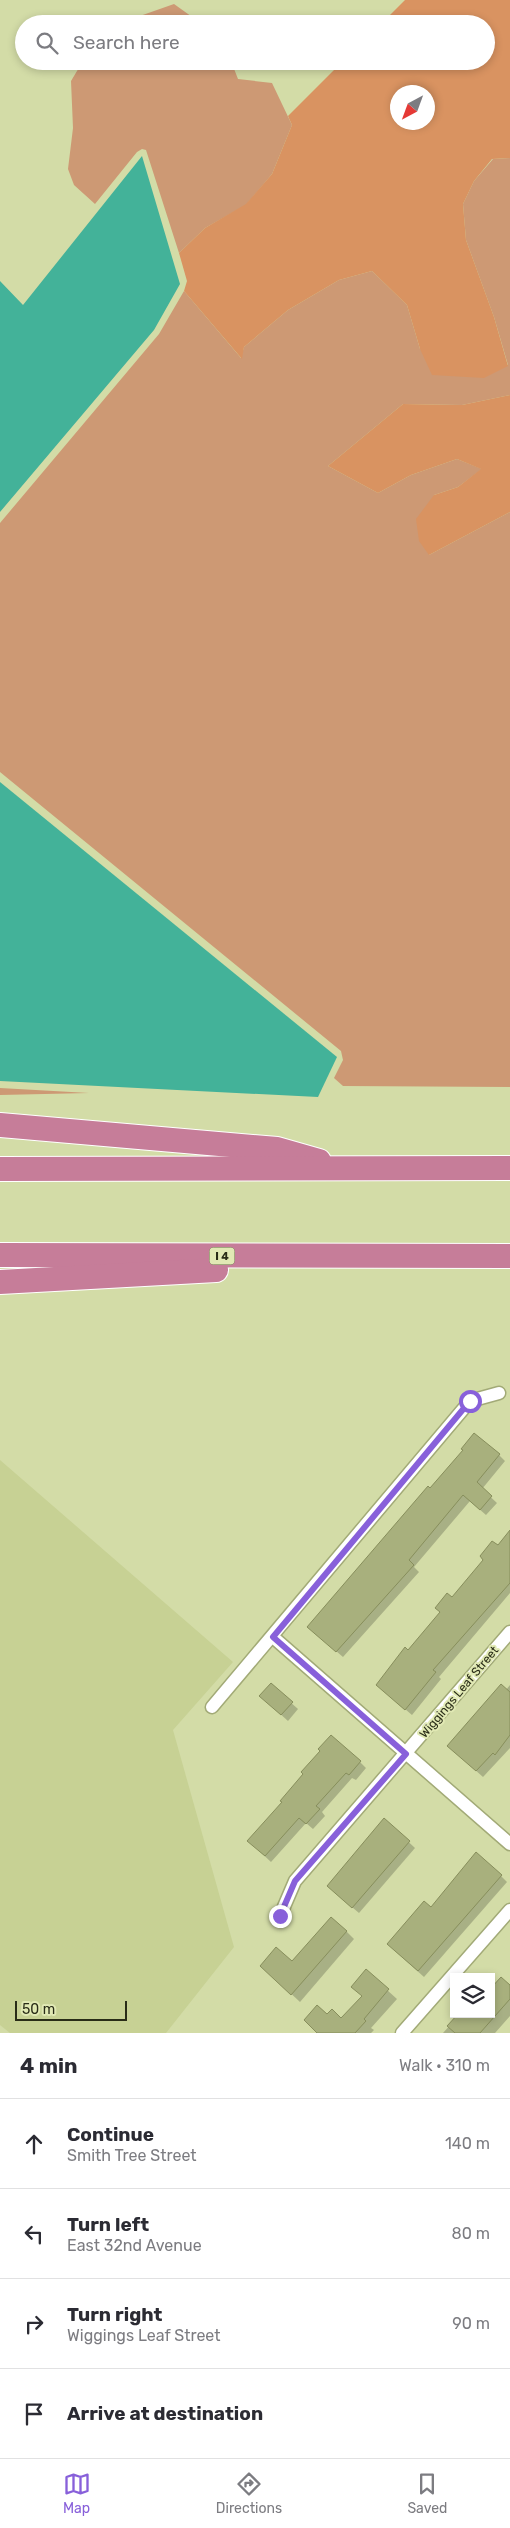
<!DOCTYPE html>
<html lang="en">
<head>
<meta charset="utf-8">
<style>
	:root { --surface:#fff; --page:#f2f2f3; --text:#2b2b33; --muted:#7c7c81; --line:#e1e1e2; --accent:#8860da }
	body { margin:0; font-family:Rubik,sans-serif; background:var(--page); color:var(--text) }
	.controls { position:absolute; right:15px; bottom:15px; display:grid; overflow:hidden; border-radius:0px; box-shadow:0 2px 8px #0003 }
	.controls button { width:45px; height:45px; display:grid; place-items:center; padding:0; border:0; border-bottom:1px solid var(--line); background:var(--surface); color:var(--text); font:25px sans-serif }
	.compass { position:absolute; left:390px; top:85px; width:45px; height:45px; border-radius:50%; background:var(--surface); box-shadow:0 2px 8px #0003; rotate:221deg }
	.scale { position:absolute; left:15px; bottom:12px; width:112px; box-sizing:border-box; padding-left:5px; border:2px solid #292c17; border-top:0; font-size:14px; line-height:18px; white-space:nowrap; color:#292c17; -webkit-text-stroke:4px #e1e9b4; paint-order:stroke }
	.stop { position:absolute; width:15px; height:15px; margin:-11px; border:4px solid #8860da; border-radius:50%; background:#fff }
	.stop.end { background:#8860da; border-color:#fff; box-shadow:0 1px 5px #0008 }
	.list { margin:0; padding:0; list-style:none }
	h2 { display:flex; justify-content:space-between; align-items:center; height:65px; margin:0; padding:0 20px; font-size:21px }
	h2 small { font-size:16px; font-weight:400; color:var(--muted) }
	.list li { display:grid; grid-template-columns:32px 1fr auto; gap:15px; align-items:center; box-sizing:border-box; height:90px; padding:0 20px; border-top:1px solid var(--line) }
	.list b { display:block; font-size:19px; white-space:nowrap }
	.list p { margin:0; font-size:16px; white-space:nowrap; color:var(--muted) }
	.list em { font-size:16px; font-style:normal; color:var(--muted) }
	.icon { flex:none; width:28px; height:28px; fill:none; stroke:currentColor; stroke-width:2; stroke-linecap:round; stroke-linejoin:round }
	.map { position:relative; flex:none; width:510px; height:2033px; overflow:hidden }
	.search { position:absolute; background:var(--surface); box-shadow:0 2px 8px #0003; left:15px; right:15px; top:15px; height:55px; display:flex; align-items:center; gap:12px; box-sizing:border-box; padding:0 18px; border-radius:28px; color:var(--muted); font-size:19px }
	.sheet { height:425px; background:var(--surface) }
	nav { display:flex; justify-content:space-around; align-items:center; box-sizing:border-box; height:70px; border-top:1px solid var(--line); background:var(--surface); font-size:14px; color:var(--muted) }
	nav a { display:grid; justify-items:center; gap:2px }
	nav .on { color:var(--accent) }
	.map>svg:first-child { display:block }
	.built { fill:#c7d194 }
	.green { fill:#cd9974 }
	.forest { fill:#d99361; fill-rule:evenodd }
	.water { fill:#43b299 }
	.shadow { fill:#0003 }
	.building { fill:#a8b07d; stroke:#878e5c }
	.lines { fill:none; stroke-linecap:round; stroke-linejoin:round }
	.minor-casing { stroke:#a2aa77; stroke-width:15 }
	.motorway-casing { stroke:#fff; stroke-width:26 }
	.minor { stroke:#fff; stroke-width:12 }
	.motorway { stroke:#c67d99; stroke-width:24 }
	.route { stroke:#8860da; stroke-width:6 }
	.labels { text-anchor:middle; stroke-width:4; stroke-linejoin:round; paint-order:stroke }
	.shield { fill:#e1e9b4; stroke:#606546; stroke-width:1 }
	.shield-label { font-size:11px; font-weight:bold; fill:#292c17 }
	.street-label { font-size:12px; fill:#292c17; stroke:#e1e9b4 }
</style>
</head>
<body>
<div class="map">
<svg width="510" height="2033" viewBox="0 0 510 2033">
	<rect width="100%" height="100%" fill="#d3dca7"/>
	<path class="built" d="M0,1460L233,1662L173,1730L234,1947L166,2033H10L0,2025Z"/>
	<g class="green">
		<path d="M174,4L202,24H129L137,17Z"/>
		<path d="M83,61H231L238,79L272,83L292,125L272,174L246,205L205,228L179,253L146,150L142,149L137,152L95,204L74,185L68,169L73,128L71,81Z"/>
		<path d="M510,158V395L462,405L403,404L328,466L378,493L411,475L457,459L482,469L458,487L434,495L429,555L510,512V1087L343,1086L334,1078L343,1060L341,1051L0,772V523L159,334L184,291L241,358L244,347L288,310L339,280L372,271L407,305L420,349L508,365L494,317L466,240L463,204L474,181L493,159Z"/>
		<path d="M0,1088L89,1093L0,1095Z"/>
	</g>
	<g class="forest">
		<path d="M405,0H510V158L492,159L474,181L463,204L466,240L494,317L508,366L484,378L432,375L420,349L407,305L372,271L339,280L288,310L244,347L242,359L184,291L187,281L179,253L205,228L246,204L272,174L292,125L288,116L343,61H486V24H381ZM398,92H428V122H398Z"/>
		<path d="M510,395V512L429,555L419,541L416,519L434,495L458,487L481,469L457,459L411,475L378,493L328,466L403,404L462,405Z"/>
	</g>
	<g class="water">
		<path d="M142,156L180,284L154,330L0,512V281L23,305Z"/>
		<path d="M0,782L337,1057L318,1097L0,1081Z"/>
	</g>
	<g class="shadow">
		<path d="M465,1450L499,1455L505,1461L482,1489L497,1503L486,1515L470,1501L414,1567L419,1572L343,1657L315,1633L430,1490Z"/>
		<path d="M510,1532V1593L439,1677L441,1679L412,1715L384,1691L408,1651Z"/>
		<path d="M271,1685L298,1709L288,1721L267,1702Z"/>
		<path d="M510,1685V1748L483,1777L455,1752Z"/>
		<path d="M360,1762L366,1768L356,1780L352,1778L322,1812L325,1816L313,1829L306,1823L271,1862L255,1847L305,1774Z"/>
		<path d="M385,1820L415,1848L359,1913L334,1892Z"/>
		<path d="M501,1876L507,1882L424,1977L394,1950L431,1908Z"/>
		<path d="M346,1931L354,1939L300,2002L269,1973Z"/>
		<path d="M366,1971L397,1999L371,2028L374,2030L371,2033H319L327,2016L341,2020L363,1997Z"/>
		<path d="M510,1986V2016L495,2033H443L460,2014H491Z"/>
	</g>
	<g class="building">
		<path d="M474,1433L500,1454L477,1482L492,1496L480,1510L463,1495L409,1560L414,1565L336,1652L307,1627L428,1486L430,1488L463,1450L461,1449Z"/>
		<path d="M510,1530V1583L433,1670L436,1672L405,1710L376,1685L405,1647L408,1650L440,1612L435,1608L447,1593L452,1597L483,1560L480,1556L492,1541L498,1545Z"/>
		<path d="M271,1683L293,1702L281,1715L259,1696Z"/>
		<path d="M501,1684L510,1692V1735L495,1755L493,1753L476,1771L447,1746Z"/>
		<path d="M331,1735L361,1761L349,1775L346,1773L316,1806L320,1809L306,1824L299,1818L265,1856L247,1841L282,1802L280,1801L303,1774L301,1772L320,1751L318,1749Z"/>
		<path d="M384,1818L410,1841L352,1908L327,1886Z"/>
		<path d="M476,1852L502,1875L418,1971L387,1944L424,1901L431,1907Z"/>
		<path d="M331,1917L347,1931L291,1995L260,1966L276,1947L292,1961Z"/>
		<path d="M366,1969L389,1989L364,2019L366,2021L355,2033H317L304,2020L317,2005L327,2014L332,2009L341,2018L362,1996L351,1987Z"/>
		<path d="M501,1977L510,1985V1999L480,2033H455L447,2026L458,2014H491V1988Z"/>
	</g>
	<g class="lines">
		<defs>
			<g id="minor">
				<path d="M273,1637L510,1844"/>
				<path d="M212,1707L470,1401L499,1393"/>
				<path d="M280,1916L295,1881L510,1632"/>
				<path d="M402,2033L510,1910"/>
			</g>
			<g id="motorway">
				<path d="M0,1125L277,1149L319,1161"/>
				<path d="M0,1169L510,1168"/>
				<path d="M0,1255L510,1256"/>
				<path d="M0,1282L216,1270"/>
			</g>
		</defs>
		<use href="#minor" class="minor-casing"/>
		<use href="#motorway" class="motorway-casing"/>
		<use href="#minor" class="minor"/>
		<use href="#motorway" class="motorway"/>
	</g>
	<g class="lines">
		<path class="route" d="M280,1916L295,1881L406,1754L273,1637L470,1401"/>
	</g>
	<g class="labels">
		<rect class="shield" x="209.5" y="1247.5" width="25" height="17" rx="4"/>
		<g class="shield-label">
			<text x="222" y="1260">I 4</text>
		</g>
		<g class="street-label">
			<text transform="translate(459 1692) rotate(-50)" y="4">Wiggings Leaf Street</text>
		</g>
	</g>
</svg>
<div class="controls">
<button><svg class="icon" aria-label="layers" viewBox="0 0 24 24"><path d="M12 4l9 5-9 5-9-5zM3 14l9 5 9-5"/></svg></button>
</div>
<svg class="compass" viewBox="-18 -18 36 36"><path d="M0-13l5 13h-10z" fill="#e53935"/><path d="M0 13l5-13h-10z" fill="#7c7c81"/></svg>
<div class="scale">50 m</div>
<div class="stop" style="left:470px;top:1401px"></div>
<div class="stop end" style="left:280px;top:1916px"></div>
<div class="search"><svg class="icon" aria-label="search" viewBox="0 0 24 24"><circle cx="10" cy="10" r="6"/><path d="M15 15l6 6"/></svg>Search here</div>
</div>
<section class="sheet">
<h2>4 min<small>Walk · 310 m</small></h2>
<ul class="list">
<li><svg class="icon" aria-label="ahead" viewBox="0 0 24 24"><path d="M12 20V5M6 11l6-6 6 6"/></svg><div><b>Continue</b><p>Smith Tree Street</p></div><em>140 m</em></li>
<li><svg class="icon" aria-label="left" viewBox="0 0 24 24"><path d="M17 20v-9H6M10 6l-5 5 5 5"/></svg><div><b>Turn left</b><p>East 32nd Avenue</p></div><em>80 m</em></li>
<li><svg class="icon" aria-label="right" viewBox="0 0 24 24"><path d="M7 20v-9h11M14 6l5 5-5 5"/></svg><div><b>Turn right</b><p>Wiggings Leaf Street</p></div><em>90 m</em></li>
<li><svg class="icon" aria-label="arrive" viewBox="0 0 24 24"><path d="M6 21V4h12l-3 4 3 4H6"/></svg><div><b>Arrive at destination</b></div></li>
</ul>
</section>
<nav>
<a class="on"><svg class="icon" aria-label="map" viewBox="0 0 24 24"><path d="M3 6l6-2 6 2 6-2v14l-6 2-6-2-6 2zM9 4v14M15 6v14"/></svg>Map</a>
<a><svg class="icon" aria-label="directions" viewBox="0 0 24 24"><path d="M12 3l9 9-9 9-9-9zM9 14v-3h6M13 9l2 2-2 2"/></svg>Directions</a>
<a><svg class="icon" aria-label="saved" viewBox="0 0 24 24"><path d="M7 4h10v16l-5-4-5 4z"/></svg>Saved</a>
</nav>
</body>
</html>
